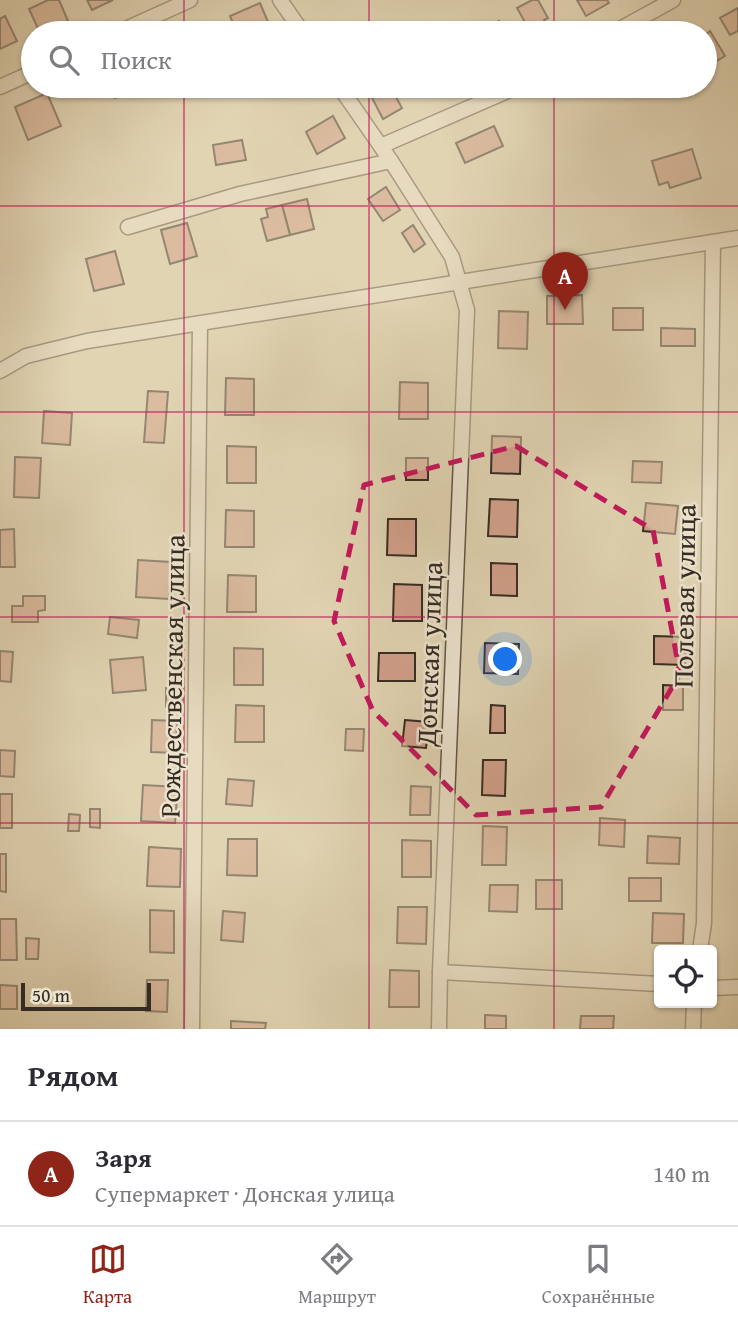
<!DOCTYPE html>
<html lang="ru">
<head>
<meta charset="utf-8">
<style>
	:root { --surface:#fff; --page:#f2f2f3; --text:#2b2b33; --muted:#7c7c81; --line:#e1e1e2; --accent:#8f2418 }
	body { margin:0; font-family:"Gentium Book Plus",serif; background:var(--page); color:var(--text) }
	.controls { position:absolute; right:21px; bottom:21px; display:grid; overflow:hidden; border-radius:7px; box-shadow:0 2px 5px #0004 }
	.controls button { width:63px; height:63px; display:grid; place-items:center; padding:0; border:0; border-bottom:2px solid var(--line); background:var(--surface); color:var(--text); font:35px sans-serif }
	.scale { position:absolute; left:21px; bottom:18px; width:130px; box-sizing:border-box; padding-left:7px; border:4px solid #362c23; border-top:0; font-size:19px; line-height:24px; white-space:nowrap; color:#362c23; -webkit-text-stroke:5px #ece3ce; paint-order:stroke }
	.you { position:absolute; left:506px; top:660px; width:24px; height:24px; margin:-18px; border:5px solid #fff; border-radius:50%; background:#1a73e8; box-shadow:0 0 0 10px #1a73e833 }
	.badge { display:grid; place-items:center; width:46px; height:46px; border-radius:50%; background:var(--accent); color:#fff; font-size:23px; font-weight:700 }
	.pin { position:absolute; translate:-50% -58px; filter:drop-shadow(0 2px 4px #0008) }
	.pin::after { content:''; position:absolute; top:37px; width:24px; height:21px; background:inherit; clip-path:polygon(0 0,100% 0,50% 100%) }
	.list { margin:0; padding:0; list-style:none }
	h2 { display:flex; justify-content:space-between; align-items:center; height:91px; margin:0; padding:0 28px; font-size:30px }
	h2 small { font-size:23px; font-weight:400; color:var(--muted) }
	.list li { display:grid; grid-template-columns:46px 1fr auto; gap:21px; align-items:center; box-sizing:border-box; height:105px; padding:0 28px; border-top:2px solid var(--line) }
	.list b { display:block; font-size:26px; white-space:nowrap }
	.list p { margin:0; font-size:23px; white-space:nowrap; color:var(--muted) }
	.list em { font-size:23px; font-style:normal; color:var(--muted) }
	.icon { flex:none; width:38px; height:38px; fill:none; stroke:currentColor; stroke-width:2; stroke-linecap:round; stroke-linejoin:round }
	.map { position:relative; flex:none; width:738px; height:1029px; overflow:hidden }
	.search { position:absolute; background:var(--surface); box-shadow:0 2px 5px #0004; left:21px; right:21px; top:21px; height:77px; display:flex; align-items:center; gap:18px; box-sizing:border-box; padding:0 24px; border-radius:38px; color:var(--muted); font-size:26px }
	.sheet { height:196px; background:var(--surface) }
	nav { display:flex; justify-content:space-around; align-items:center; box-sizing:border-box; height:98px; border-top:2px solid var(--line); background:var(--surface); font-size:19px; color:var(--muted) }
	nav a { display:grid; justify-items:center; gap:4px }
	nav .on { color:var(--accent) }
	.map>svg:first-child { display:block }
	.building { fill:#d2a08b; stroke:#362c23; stroke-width:2 }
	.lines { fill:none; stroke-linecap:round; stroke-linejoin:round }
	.street-casing { stroke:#615647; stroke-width:17 }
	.street { stroke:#ece3ce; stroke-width:14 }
	.marked { fill:none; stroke:#c2185b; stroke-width:5; stroke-dasharray:14 9; stroke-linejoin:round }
	.grid { fill:none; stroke:#c2185b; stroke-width:2; stroke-opacity:0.55 }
	.labels { text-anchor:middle; stroke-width:5; stroke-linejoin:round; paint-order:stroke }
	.street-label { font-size:28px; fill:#362c23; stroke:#ece3ce }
</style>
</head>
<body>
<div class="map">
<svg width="738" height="1029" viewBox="0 0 738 1029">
	<rect width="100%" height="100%" fill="#e1d4b3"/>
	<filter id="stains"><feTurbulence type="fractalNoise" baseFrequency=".00286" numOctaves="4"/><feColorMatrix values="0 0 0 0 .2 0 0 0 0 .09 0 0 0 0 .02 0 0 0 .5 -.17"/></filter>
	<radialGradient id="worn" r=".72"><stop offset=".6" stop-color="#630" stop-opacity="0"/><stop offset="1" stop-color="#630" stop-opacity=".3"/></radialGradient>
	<g class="building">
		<path d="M48,0H59L68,21L40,33L29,9Z"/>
		<path d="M87,0H113L92,10Z"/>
		<path d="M532,0H538L548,18L544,20L548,26L534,33H531L517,8Z"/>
		<path d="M577,0H607L609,3L586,16Z"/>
		<path d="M260,3L271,29L261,33H237L230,16Z"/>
		<path d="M738,8V31L730,35L720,18Z"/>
		<path d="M5,16L17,41L0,49V19Z"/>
		<path d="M499,21L506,33H486L484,30Z"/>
		<path d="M201,24L205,33H178Z"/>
		<path d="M710,31L725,56L705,68V35Z"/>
		<path d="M109,86H120L124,94L115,98Z"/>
		<path d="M380,86H390L402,108L383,119L369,92Z"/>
		<path d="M47,93L61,126L28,140L15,107Z"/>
		<path d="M333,116L345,138L317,154L306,132Z"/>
		<path d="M494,126L503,146L465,163L456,143Z"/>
		<path d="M242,140L246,160L216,165L213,145Z"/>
		<path d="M692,149L701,178L670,188L668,182L659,185L652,161Z"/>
		<path d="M386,187L400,210L383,221L368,199Z"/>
		<path d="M307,199L314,229L290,235L282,205Z"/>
		<path d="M282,205L290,235L267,241L261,219L268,217L266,209Z"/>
		<path d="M187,223L197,256L170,264L161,230Z"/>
		<path d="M413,225L425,244L414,252L402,233Z"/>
		<path d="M115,251L124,284L94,291L86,259Z"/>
		<path d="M582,295L583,324H547V296Z"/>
		<rect x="613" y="308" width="30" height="22"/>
		<path d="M499,311L528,312L527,349L498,348Z"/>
		<path d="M661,328L695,329V346H661Z"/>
		<path d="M226,378L254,379V415H225Z"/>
		<path d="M400,382L428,383V419H399Z"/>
		<path d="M148,391L168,392L164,443L144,442Z"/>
		<path d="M44,411L72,413L70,445L42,443Z"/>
		<path d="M492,436L521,437L520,474L491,473Z"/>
		<path d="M227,446L256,447V483H227Z"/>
		<path d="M15,457L41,458L39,498L14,497Z"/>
		<rect x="406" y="458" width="22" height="22"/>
		<path d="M633,461L662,462L661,483L632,482Z"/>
		<path d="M490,499L518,500L517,537L488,536Z"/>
		<path d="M646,503L678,506L675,534L643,531Z"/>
		<path d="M226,510L254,511V547H225Z"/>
		<path d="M388,519H416V556L387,555Z"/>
		<path d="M14,529L15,567H0V530Z"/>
		<path d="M138,560L171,562L169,599L136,597Z"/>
		<path d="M491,563L517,564V596L491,595Z"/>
		<path d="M228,575L256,576V612H227Z"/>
		<path d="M394,584L422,585V621H393Z"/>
		<path d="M23,596H45V610L38,611V622H12V606H23Z"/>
		<path d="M110,617L139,620L137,638L108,634Z"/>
		<path d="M654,636L686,637L685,665L654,664Z"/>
		<path d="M485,643L519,644L518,674L484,673Z"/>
		<path d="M234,648L263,649V685H234Z"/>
		<path d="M0,651L13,652L11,682L0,681Z"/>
		<path d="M379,653H415V681H378Z"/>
		<path d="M143,657L146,690L113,693L110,660Z"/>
		<path d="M663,685L683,686V710H663Z"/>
		<path d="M166,688L183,689L182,707H166Z"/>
		<path d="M236,705L264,706V742H235Z"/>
		<path d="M491,705L505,706V733H490Z"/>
		<path d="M152,720L177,721L176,753L151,752Z"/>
		<path d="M405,720L429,722L426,748L402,746Z"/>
		<path d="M346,729H364L363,751L345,750Z"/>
		<path d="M0,750L15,751L14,777L0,776Z"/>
		<path d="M483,760H506L505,796L482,795Z"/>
		<path d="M228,779L254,781L252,806L226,804Z"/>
		<path d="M143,785L178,787L175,823L141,821Z"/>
		<path d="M411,786L431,787L430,815H410Z"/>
		<rect x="0" y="794" width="12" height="34"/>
		<path d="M90,809H100V828L90,827Z"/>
		<path d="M69,814L80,815L79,831H68Z"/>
		<path d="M600,818L625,820L624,847L599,845Z"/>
		<path d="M483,826L507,827L506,865H482Z"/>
		<path d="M648,836L680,838L679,864L647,863Z"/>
		<path d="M228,839H257V876L227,875Z"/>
		<path d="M402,840L431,841V877H402Z"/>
		<path d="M149,847L181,849L180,887L147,886Z"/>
		<path d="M0,854H6V892L0,891Z"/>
		<rect x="629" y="878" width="32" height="23"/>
		<rect x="536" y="880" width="26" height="29"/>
		<path d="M490,885H518L517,912L489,911Z"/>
		<path d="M398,907H427L426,944L397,943Z"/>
		<path d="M150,910L174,911V953L150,952Z"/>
		<path d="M223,911L245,913L243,942L221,940Z"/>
		<path d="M653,913L684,914L683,943H652Z"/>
		<path d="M0,919H16L17,960H0Z"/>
		<path d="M26,938L39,939L38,959H26Z"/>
		<path d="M390,970L419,971V1007H389Z"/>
		<path d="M147,980H168L167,1012L146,1011Z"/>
		<path d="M0,985L17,986V1009H0Z"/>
		<path d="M485,1015L506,1016V1029H485Z"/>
		<path d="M581,1016H614L613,1029H580Z"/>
		<path d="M231,1021L266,1023L265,1029H231Z"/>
	</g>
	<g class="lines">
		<defs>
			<g id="street">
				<path d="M280,0L303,33"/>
				<path d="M117,33L190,0"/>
				<path d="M613,33L673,0"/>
				<path d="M339,86L391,161L452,257L467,310L440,972L439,1029"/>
				<path d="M0,87L33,72"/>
				<path d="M381,146L519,86"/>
				<path d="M128,227L240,194L391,161"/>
				<path d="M0,371L26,356L87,341L738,238"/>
				<path d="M700,950L704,923L713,242"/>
				<path d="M440,972L659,984"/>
				<path d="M712,988L738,987"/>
				<path d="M192,1029L200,324"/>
				<path d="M693,1029L694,1003"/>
			</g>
		</defs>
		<use href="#street" class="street-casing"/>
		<use href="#street" class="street"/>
	</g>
	<path d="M0 0H738V1029H0ZM516,446L653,530L680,674L601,807L476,815L373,711L334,621L364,485Z" fill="#e1d4b3" fill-opacity=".55" fill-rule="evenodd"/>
	<path class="marked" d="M516,446L653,530L680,674L601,807L476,815L373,711L334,621L364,485Z"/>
	<path class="grid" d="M184,0V33M369,0V33M554,0V33M184,86V1029M369,86V1029M554,86V1029M0,206H738M0,412H738M0,617H738M0,823H738"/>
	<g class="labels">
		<g class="street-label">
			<text transform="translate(684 596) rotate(-89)" y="10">Полевая улица</text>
			<text transform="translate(429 654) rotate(-88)" y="10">Донская улица</text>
			<text transform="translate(172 676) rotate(-89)" y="10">Рождественская улица</text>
		</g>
	</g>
	<rect width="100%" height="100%" filter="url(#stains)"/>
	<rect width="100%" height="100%" fill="url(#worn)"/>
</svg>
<div class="controls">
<button><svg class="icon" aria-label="locate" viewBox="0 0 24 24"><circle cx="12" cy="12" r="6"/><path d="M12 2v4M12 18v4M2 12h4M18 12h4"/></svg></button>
</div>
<div class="scale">50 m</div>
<div class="you"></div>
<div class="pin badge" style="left:565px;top:310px">A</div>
<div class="search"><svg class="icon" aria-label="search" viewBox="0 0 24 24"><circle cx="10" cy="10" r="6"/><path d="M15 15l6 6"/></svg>Поиск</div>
</div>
<section class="sheet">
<h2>Рядом<small></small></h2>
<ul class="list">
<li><span class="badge">A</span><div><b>Заря</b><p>Супермаркет · Донская улица</p></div><em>140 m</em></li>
</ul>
</section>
<nav>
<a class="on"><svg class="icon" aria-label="map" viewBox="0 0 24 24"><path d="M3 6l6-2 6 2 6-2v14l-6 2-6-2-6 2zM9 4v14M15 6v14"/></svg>Карта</a>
<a><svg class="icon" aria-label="directions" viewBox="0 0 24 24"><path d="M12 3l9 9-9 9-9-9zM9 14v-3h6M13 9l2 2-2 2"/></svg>Маршрут</a>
<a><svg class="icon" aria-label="saved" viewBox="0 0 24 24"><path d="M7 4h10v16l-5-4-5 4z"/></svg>Сохранённые</a>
</nav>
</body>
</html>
